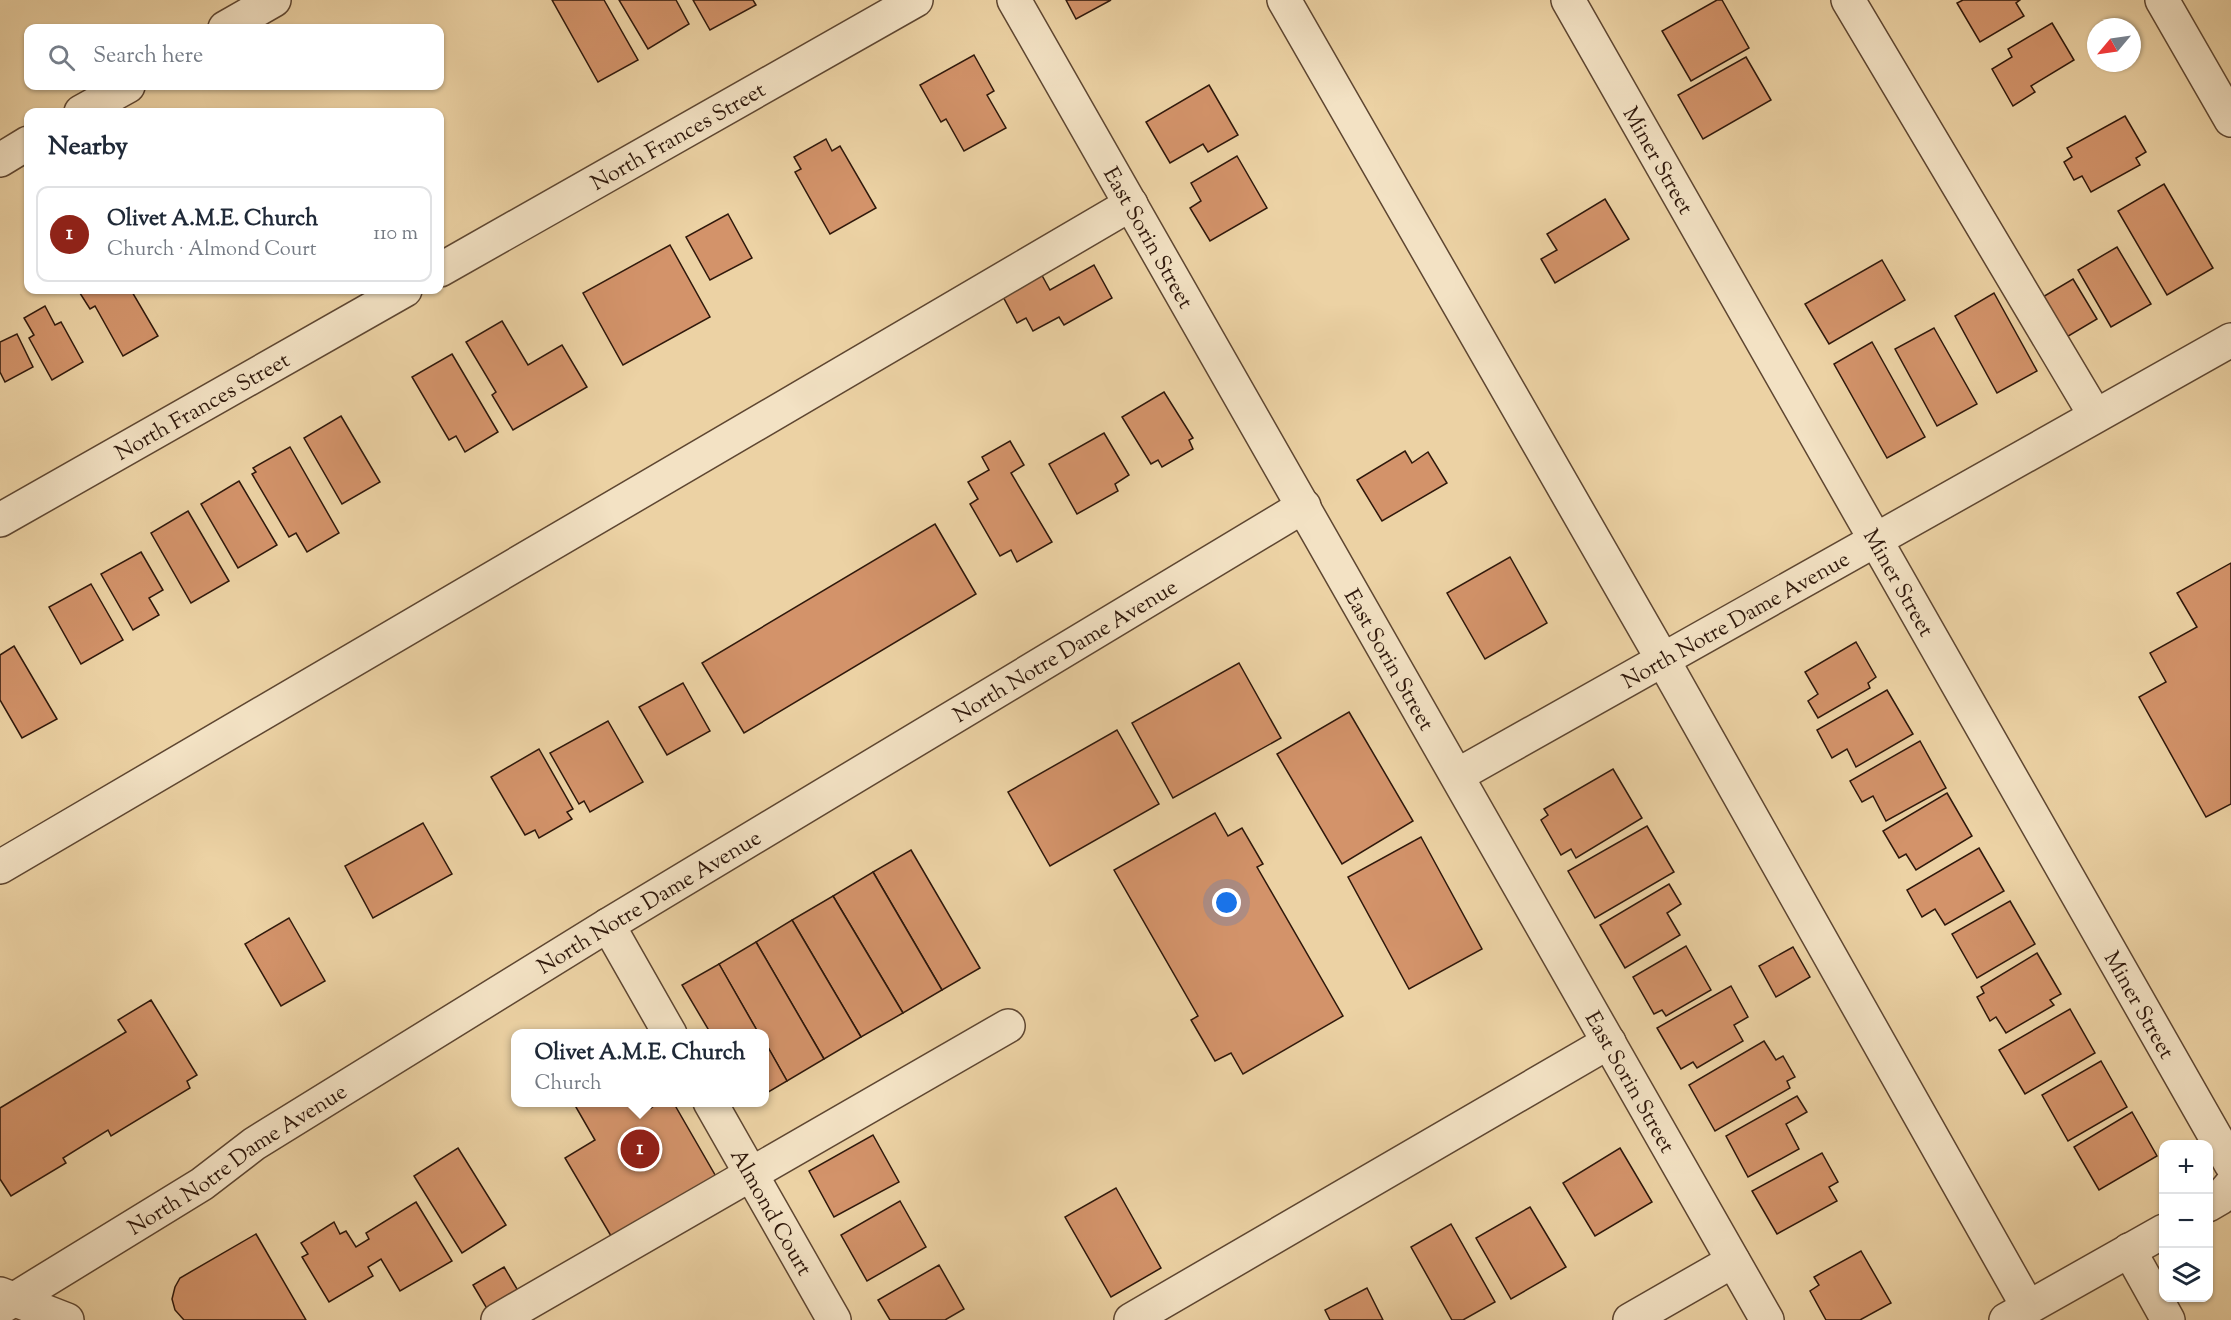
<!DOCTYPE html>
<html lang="en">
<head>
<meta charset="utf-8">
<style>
	:root { --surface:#fff; --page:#f6f6f7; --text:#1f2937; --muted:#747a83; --line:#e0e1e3; --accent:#8f2418 }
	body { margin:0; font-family:"Sorts Mill Goudy",serif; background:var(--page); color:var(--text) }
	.controls { position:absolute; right:18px; bottom:18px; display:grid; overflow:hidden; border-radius:12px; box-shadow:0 2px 4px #0004 }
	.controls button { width:54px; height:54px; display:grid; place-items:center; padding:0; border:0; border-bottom:2px solid var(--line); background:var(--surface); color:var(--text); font:30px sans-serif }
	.compass { position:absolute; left:2087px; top:18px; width:54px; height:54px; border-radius:50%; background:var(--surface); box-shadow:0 2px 4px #0004; rotate:241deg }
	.you { position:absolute; left:1227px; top:903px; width:21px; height:21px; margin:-15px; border:4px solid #fff; border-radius:50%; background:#1a73e8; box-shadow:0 0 0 9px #1a73e833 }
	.badge { display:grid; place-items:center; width:39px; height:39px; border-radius:50%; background:var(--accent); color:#fff; font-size:20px; font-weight:700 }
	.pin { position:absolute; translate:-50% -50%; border:3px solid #fff; box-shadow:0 2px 6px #0006 }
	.popup { position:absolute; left:511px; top:1029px; width:258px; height:78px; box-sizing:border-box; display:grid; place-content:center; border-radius:12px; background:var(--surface); filter:drop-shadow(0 2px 4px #0005); font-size:20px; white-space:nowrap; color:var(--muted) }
	.popup b { font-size:22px; color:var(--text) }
	.popup::after { content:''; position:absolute; left:50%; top:100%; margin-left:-12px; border:12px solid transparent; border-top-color:var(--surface) }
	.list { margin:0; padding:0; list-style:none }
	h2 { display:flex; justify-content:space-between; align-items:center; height:78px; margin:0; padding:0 24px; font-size:26px }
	h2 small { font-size:20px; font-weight:400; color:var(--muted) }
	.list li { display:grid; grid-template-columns:39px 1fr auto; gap:18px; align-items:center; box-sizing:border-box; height:96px; margin:0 12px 12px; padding:0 12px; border:2px solid var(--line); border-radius:12px }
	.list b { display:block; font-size:22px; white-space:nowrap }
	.list p { margin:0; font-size:20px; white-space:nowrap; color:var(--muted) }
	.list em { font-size:20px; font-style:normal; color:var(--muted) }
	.icon { flex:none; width:33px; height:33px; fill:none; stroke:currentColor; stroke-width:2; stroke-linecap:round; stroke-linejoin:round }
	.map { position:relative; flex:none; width:2231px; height:1320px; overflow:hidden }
	.search { position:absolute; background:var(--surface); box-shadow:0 2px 4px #0004; left:24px; top:24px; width:420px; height:66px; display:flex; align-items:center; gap:15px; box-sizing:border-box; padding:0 21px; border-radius:12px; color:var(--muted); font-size:22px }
	.panel { position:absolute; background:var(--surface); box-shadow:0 2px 4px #0004; left:24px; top:108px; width:420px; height:186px; border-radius:12px }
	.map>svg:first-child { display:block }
	.building { fill:#d3936a; stroke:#2f180b; stroke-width:1.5 }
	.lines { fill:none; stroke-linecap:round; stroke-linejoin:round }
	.minor-casing { stroke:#5e4631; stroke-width:36 }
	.minor { stroke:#f3e2c4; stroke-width:33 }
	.labels { text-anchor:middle; stroke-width:4.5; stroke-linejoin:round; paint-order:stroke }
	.street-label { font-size:22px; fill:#2f180b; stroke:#f3e2c4 }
</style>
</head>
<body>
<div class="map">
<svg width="2231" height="1320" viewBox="0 0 2231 1320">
	<rect width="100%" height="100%" fill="#ecd2a4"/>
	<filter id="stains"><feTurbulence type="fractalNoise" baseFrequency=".00333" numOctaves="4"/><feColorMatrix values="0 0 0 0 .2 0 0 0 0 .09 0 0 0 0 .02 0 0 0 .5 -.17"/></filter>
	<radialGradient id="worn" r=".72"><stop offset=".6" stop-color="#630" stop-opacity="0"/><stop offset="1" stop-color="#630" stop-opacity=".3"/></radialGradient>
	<g class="building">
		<path d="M552,0H604L638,60L598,82Z"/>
		<path d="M619,0H676L689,24L648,49Z"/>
		<path d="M693,0H753L756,5L710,30Z"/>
		<path d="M1066,0H1111L1076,19Z"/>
		<path d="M1717,0H1722L1749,48L1691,81L1662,31Z"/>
		<path d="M1963,0H2020L2016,3L2024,16L1980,42L1957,3Z"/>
		<path d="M2052,23L2074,60L2031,86L2035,92L2013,106L1992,69L2012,57L2008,49Z"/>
		<path d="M974,55L994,91L987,95L1006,128L964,151L946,119L941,122L920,85Z"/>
		<path d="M1746,57L1771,100L1703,139L1678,95Z"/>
		<path d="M1209,85L1238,135L1208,152L1203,144L1170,163L1146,122Z"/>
		<path d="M2125,116L2146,152L2136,158L2140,165L2091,192L2082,176L2074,180L2064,162L2072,157L2067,148Z"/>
		<path d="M826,139L832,151L840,146L876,208L830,234L795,172L801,169L794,157Z"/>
		<path d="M1237,156L1267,208L1210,241L1190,208L1201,201L1191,183Z"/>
		<path d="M2164,184L2213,268L2167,295L2118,211Z"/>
		<path d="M1605,199L1629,239L1555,283L1541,259L1557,250L1547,234Z"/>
		<path d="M728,214L752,258L710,280L686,237Z"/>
		<path d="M670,245L710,317L623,365L583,293Z"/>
		<path d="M2117,247L2151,304L2111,327L2078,270Z"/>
		<path d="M1882,260L1905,300L1829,344L1805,304Z"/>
		<path d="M1094,265L1112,298L1064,325L1059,317L1033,331L1026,318L1017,323L1000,291L1039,270L1050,290Z"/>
		<path d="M2073,279L2097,319L2060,341L2036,301Z"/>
		<path d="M78,290H131L158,336L123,356L95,306L90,309Z"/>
		<path d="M1994,293L2037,371L1997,393L1955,316Z"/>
		<path d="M45,306L55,325L61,322L83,362L52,380L29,338L34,335L24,318Z"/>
		<path d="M502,321L528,365L562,345L587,387L513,430L492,395L496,392L466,342Z"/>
		<path d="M1934,328L1977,404L1937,426L1895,349Z"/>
		<path d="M17,334L33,367L5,382L0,372V342Z"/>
		<path d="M1872,342L1925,437L1887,458L1834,364Z"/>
		<path d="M452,354L498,432L465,452L456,436L449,440L412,377Z"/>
		<path d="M1164,392L1193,438L1189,440L1193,449L1162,467L1158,460L1151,464L1122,417Z"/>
		<path d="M341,416L380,482L342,504L304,438Z"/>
		<path d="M1104,433L1129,475L1115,484L1118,491L1077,514L1049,464Z"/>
		<path d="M1010,441L1024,465L1011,473L1052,542L1017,562L1011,550L1000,556L970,504L978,499L968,482L989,470L982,457Z"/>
		<path d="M290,447L339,533L307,552L296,533L289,537L252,474L256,472L253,468Z"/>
		<path d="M1405,451L1412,463L1428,452L1447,483L1382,521L1357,480Z"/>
		<path d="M239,481L277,545L238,568L201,504Z"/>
		<path d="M188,511L229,581L191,603L151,533Z"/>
		<path d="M935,524L976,594L744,733L702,663Z"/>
		<path d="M141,552L163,590L149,598L159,615L133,630L101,574Z"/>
		<path d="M1510,557L1547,623L1485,659L1447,593Z"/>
		<path d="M2231,563V804L2206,817L2139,697L2166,682L2150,653L2197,627L2177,593Z"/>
		<path d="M91,584L123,640L81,664L49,607Z"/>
		<path d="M1856,642L1876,677L1868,683L1870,688L1818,718L1808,701L1818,694L1805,672Z"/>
		<path d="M14,646L57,719L22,738L0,700V655Z"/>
		<path d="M1239,663L1281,738L1173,798L1132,723Z"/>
		<path d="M683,683L710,731L667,755L639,707Z"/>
		<path d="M1887,690L1913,734L1856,767L1847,749L1832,758L1817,730Z"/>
		<path d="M1349,712L1413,821L1342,864L1277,754Z"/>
		<path d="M608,721L643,782L590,812L584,801L579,804L550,753Z"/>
		<path d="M1117,730L1159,804L1050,866L1008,792Z"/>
		<path d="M1920,741L1946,788L1886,821L1873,796L1862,802L1850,781Z"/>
		<path d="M539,749L573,809L567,812L572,819L539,838L535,830L525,835L491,777Z"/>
		<path d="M1613,769L1642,818L1576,858L1571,849L1561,855L1541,820L1548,815L1544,809Z"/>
		<path d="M1947,793L1972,836L1916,870L1906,854L1899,858L1883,831Z"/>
		<path d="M1215,813L1228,836L1242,828L1263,864L1257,867L1343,1016L1243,1074L1231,1053L1215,1061L1191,1020L1198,1016L1114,870Z"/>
		<path d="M423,823L452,874L373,918L345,866Z"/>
		<path d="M1647,826L1674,872L1595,918L1568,871Z"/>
		<path d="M1421,837L1482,949L1409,989L1348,877Z"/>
		<path d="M1979,848L2004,891L1945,925L1935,909L1922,917L1907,890Z"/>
		<path d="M911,850L980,968L942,990L873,872Z"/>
		<path d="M873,872L942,990L903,1013L833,896Z"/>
		<path d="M1669,884L1681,904L1667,913L1680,935L1625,968L1600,925Z"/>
		<path d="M833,896L903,1013L861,1037L792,920Z"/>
		<path d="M2010,901L2035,944L1977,978L1952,934Z"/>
		<path d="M289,918L325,981L281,1006L245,944Z"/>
		<path d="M792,920L861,1037L824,1059L756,942Z"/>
		<path d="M756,942L824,1059L787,1081L765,1042V1034H759L719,964Z"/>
		<path d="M1686,946L1711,990L1666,1016L1662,1010L1654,1014L1633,977Z"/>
		<path d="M1793,947L1810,977L1776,997L1759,966Z"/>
		<path d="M2037,953L2061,994L2050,1000L2054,1005L2006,1033L1996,1017L1990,1021L1977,997L1984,993L1981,987Z"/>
		<path d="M719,964L759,1034H711L682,985Z"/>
		<path d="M1731,986L1748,1017L1734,1025L1743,1041L1697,1068L1693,1062L1681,1069L1657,1028Z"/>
		<path d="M151,1000L197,1075L187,1081L190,1088L111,1136L108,1130L63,1158L66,1163L11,1196L0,1179V1108L126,1032L118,1020Z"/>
		<path d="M2070,1009L2095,1053L2025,1094L1999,1050Z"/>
		<path d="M1764,1041L1776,1060L1783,1056L1795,1077L1787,1081L1790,1088L1715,1131L1689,1085Z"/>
		<path d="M765,1042L787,1081L765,1094Z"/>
		<path d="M2101,1061L2127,1107L2068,1141L2042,1095Z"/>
		<path d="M1797,1096L1807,1112L1786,1124L1799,1149L1748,1177L1726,1136Z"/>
		<path d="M573,1102H648L651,1108L659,1102H673L718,1180L614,1241L565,1158L595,1140Z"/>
		<path d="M2132,1112L2157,1156L2099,1190L2074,1147Z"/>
		<path d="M873,1135L899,1182L834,1217L809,1171Z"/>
		<path d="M458,1148L506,1225L462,1253L414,1176Z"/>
		<path d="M1620,1148L1652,1202L1595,1236L1563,1183Z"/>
		<path d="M1822,1153L1838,1182L1829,1187L1837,1201L1777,1234L1752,1191Z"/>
		<path d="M1116,1188L1161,1268L1111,1297L1065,1217Z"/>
		<path d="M900,1201L926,1247L867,1281L841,1235Z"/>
		<path d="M416,1202L452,1261L400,1291L381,1259L368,1267L373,1276L329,1302L302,1257L308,1254L301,1243L334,1222L340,1234L346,1231L356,1247L369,1239L366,1233Z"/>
		<path d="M1530,1207L1566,1267L1511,1299L1476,1238Z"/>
		<path d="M1451,1224L1495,1302L1463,1320H1452L1411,1247Z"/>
		<path d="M256,1234L306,1320H184L175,1310L172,1299L175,1287L180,1278Z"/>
		<path d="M1861,1251L1891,1303L1860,1320H1826L1810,1291L1819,1285L1814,1277Z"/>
		<path d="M939,1265L964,1309L945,1320H890L878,1300Z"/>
		<path d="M504,1267L520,1294L489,1312L473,1285Z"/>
		<path d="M1367,1288L1383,1320H1330L1325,1310Z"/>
	</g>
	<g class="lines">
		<defs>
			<g id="minor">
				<path id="s1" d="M1014,0L1767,1320"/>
				<path d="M1284,0L1663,660L2028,1307"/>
				<path id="s2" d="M1568,0L2231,1164"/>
				<path d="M1848,0L2095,415"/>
				<path d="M2162,0L2231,120"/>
				<path d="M225,28L274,0"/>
				<path d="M81,112L128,86"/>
				<path d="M0,160L28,143"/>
				<path id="s3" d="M440,270L916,0"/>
				<path id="s4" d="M0,520L405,290"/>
				<path id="s5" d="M1458,775L2231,340"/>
				<path d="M0,867L1131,204"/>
				<path d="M608,925L670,1034"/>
				<path id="s6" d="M710,1102L834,1320"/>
				<path d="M2208,1205L2220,1198L2231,1185"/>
				<path d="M2129,1250L2168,1320"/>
				<path d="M0,1294L67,1320"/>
				<path id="s7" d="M0,1308L202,1184L254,1144L608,925L1304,506"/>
				<path d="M498,1320L1008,1026"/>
				<path d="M1131,1320L1609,1042"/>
				<path d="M1630,1320L1733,1261"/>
				<path d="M2006,1320L2164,1231"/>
			</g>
		</defs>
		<use href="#minor" class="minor-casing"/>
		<use href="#minor" class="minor"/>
	</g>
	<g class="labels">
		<g class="street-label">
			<text dy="8" stroke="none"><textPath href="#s3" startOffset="273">North Frances Street</textPath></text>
			<text dy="8" stroke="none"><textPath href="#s2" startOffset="184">Miner Street</textPath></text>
			<text dy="8" stroke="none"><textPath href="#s1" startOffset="273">East Sorin Street</textPath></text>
			<text dy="8" stroke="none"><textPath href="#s4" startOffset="232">North Frances Street</textPath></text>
			<text dy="8" stroke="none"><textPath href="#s2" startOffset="670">Miner Street</textPath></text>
			<text dy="8" stroke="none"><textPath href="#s5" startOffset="318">North Notre Dame Avenue</textPath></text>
			<text dy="8" stroke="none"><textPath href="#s7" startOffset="1252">North Notre Dame Avenue</textPath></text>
			<text dy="8" stroke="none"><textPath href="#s1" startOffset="759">East Sorin Street</textPath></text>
			<text dy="8" stroke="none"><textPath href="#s7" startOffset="766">North Notre Dame Avenue</textPath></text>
			<text dy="8" stroke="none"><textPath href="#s2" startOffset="1156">Miner Street</textPath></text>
			<text dy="8" stroke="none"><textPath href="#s1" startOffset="1245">East Sorin Street</textPath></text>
			<text dy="8" stroke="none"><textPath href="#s7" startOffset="280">North Notre Dame Avenue</textPath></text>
			<text dy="8" stroke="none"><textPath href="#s6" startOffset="126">Almond Court</textPath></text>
		</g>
	</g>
	<rect width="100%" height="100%" filter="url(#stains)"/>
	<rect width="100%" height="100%" fill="url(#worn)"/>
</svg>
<div class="controls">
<button>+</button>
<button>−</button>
<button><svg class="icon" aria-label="layers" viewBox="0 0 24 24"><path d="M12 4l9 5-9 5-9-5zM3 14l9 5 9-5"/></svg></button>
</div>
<svg class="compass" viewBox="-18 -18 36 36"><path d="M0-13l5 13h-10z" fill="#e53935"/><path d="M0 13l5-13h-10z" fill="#747a83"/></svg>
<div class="you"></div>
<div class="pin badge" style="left:640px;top:1149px">1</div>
<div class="popup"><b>Olivet A.M.E. Church</b>Church</div>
<div class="search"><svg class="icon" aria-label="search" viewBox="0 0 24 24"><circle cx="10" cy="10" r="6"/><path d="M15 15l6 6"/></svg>Search here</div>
<section class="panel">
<h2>Nearby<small></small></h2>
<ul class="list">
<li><span class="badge">1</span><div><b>Olivet A.M.E. Church</b><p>Church · Almond Court</p></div><em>110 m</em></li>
</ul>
</section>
</div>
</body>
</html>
